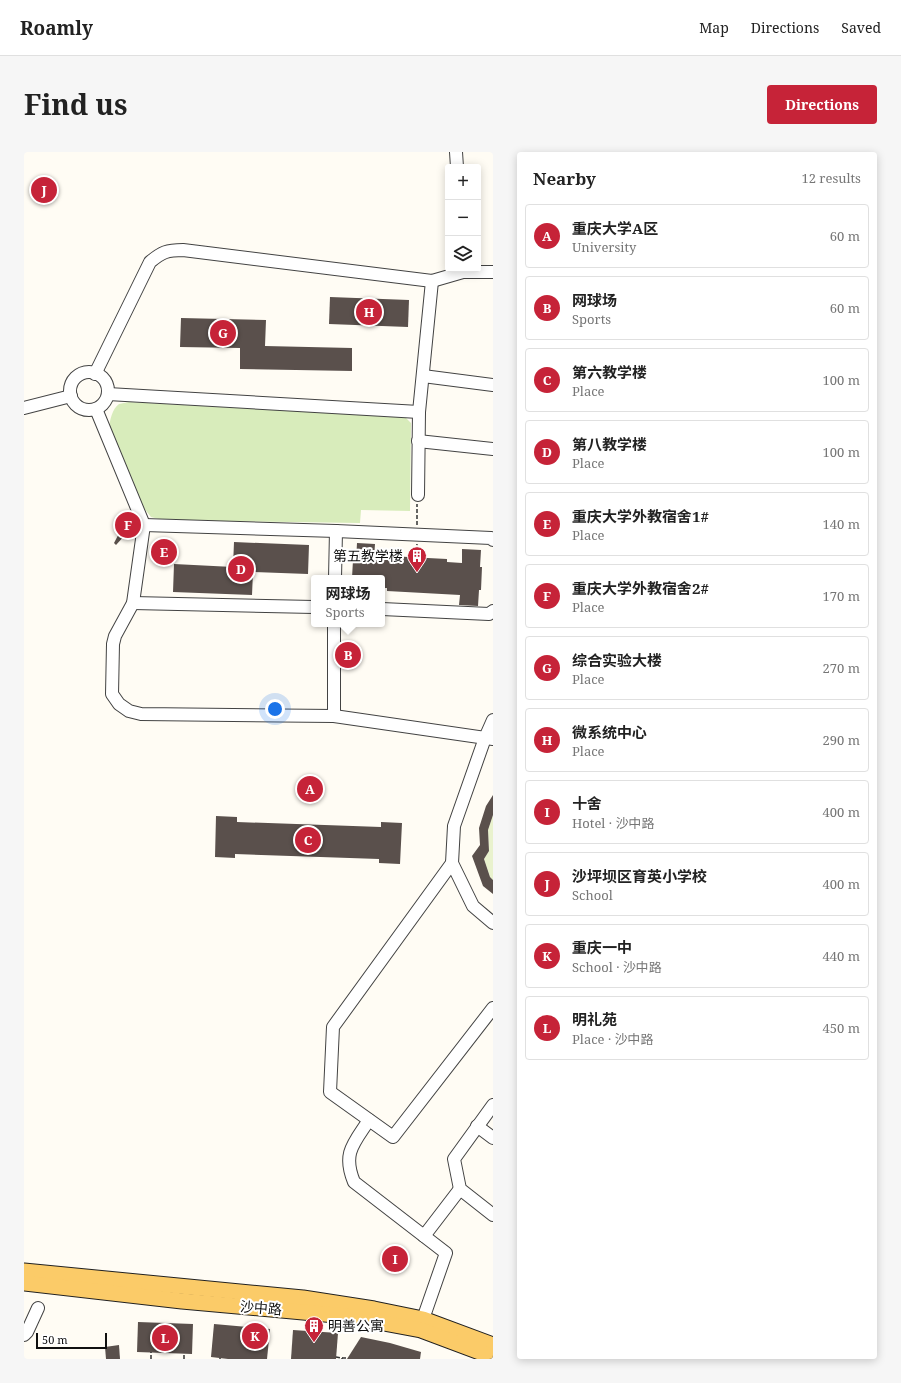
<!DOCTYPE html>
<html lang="en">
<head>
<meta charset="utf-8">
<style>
	:root { --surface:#fff; --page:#f6f6f6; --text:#222; --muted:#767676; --line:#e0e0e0; --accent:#c62338 }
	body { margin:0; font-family:"Noto Serif","Noto Sans SC",serif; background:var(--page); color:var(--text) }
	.controls { position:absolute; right:12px; top:12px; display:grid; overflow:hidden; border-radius:4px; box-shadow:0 2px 10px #0003 }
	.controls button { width:36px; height:36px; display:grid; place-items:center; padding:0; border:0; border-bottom:1px solid var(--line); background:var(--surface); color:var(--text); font:20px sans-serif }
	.scale { position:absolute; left:12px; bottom:10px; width:71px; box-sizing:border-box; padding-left:4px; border:2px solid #101010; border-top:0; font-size:11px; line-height:14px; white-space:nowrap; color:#101010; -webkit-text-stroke:3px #fff; paint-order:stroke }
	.you { position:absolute; left:251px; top:557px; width:14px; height:14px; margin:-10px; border:3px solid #fff; border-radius:50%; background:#1a73e8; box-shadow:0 0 0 6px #1a73e833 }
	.badge { display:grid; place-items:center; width:26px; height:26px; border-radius:50%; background:var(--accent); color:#fff; font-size:13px; font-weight:700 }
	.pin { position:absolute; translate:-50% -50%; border:2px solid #fff; box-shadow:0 1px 4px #0006 }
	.popup { position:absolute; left:287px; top:423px; width:74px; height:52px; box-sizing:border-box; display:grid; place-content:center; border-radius:4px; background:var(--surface); filter:drop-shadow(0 1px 3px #0005); font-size:13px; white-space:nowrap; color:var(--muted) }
	.popup b { font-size:15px; color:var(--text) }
	.popup::after { content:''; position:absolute; left:50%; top:100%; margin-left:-8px; border:8px solid transparent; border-top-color:var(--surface) }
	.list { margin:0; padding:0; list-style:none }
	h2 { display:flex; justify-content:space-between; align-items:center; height:52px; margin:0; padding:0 16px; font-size:17px }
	h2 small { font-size:13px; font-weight:400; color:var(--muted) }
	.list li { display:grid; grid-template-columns:26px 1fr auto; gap:12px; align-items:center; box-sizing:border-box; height:64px; margin:0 8px 8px; padding:0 8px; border:1px solid var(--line); border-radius:4px }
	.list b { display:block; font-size:15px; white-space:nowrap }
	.list p { margin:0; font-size:13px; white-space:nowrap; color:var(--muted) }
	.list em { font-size:13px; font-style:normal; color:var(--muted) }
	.icon { flex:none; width:22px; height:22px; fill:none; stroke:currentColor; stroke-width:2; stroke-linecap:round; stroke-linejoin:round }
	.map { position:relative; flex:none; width:469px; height:1207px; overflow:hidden; border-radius:4px }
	header { display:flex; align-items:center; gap:24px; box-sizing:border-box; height:56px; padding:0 20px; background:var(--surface); border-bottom:1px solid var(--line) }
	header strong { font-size:19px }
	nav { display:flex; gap:22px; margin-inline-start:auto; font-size:14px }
	.intro { display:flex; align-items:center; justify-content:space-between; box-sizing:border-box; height:96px; padding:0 24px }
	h1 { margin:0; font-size:28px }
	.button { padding:10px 18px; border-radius:4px; background:var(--accent); color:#fff; font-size:14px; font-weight:700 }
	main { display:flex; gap:24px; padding:0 24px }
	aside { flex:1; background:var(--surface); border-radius:4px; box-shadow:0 2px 10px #0003 }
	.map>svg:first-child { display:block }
	.green { fill:#d8ecbb }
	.pitch { fill:#e9f2ce }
	.building { fill:#5a504c }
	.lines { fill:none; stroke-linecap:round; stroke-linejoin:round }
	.minor-casing { stroke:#434343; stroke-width:14 }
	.major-casing { stroke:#212121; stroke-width:17 }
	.path { stroke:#323232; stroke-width:1.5; stroke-dasharray:4 2; stroke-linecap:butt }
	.minor { stroke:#fff; stroke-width:12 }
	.major { stroke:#fbcb68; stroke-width:15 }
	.labels { text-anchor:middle; stroke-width:4; stroke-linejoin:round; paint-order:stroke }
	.poi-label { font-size:14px; fill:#101010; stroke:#fff; text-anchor:end }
	.street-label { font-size:14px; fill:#101010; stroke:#fff }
</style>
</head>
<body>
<header>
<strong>Roamly</strong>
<nav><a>Map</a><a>Directions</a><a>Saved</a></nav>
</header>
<div class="intro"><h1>Find us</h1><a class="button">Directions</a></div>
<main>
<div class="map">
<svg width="469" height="1207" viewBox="0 0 469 1207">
	<rect width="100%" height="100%" fill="#fffcf4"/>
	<path class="green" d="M105,250L381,265L387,271L386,359L337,358L336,371L139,368L127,365L119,355L85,276C86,268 88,257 95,252C98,251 102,251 105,250Z"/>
	<path class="pitch" d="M469,663V728L466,725L460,707L465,699L464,678Z"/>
	<g class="building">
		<path d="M306,145L385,148L384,175L305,172Z"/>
		<path d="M157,166L242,168L241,194L328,196V219L216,217V196L156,195Z"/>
		<path d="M101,366L110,371L103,383L102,382L92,393L90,391L99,374L97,372Z"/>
		<path d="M210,390L285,393L284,422L229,420L228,443L149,440L150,412L209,415Z"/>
		<path d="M333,391L351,392L350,406L364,407L365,404L423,407V410L438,411V397L457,398L456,415H458L457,438H455L454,454L435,453L436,443L363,439V436H358V426H328L329,408L332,409Z"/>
		<path d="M138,392L148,397L141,409L131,403Z"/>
		<path d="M469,643V663L464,678L465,699L460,707L466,725L469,728V742L459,734L448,704L456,693L455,676L462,654Z"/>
		<path d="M192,664L213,665V670L357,675V670L378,671L376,712L355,711V707L211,702V706L191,705Z"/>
		<path d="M114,1170L169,1172L168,1202L113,1200Z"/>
		<path d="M190,1172L246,1177L243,1207H204L187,1205Z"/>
		<path d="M269,1178L314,1181L312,1207H267Z"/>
		<path d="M337,1185L366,1191L397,1200L396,1207H323Z"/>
		<path d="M95,1193L96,1207H82L81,1195Z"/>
	</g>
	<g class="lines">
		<defs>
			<g id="minor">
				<path d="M432,0L433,15"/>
				<circle cx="65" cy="239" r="19"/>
				<path d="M71,222L126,110C138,100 143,98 159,98L408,129L439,120H469"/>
				<path d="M399,224L469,233"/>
				<path d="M84,242L395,260"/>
				<path d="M0,256L47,244"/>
				<path d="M72,257L120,373L109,451L91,484L89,492L88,542L95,552L105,559L117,562L310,564L469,587"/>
				<path d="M394,289L469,297"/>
				<path d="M394,343L395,260L408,129"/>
				<path d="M120,373L312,379L467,386L469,388"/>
				<path d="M311,426L312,379"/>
				<path d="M109,451L290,455"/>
				<path d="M358,457L465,462L469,459"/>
				<path d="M310,564V472"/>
				<path d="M469,568L461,586L430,674L428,711L449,754L469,771"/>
				<path d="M428,711L309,875L306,940L369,985L469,856"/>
				<path d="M469,953L430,1007L436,1037L469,1063"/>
				<path d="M345,968C330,991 318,1001 330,1030L422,1101L399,1167"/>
				<path d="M453,974L469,986"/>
				<path d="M400,1084L436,1037"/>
				<path d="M0,1183L3,1180L14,1156"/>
			</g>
			<g id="major">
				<path d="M0,1119L279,1146L350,1157L399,1167L469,1193"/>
				<path d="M0,1131L158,1149L322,1164L397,1178L469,1205"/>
			</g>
		</defs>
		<use href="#minor" class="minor-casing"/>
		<use href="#major" class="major-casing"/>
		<g class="path">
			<path d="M393,373V352"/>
			<path d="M392,399L393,392"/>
			<path d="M312,1205L318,1206V1207"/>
			<path d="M318,1206H324"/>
			<path d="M127,1207V1200"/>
			<path d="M160,1207V1202"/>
			<path d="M196,1207V1206"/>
		</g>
		<use href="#minor" class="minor"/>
		<use href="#major" class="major"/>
	</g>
	<defs>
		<symbol id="building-pin" viewBox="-11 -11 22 30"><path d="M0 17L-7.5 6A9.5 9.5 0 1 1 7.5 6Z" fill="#c62338" stroke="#fff"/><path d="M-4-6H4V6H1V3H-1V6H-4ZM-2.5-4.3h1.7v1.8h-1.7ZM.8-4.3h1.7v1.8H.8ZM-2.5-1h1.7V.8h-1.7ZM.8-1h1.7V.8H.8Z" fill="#fff"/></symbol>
	</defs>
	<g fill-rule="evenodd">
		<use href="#building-pin" x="382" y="393" width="22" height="30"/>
		<use href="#building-pin" x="279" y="1163" width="22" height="30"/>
	</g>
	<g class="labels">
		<g class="poi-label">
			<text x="379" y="409">第五教学楼</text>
			<text x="304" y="1179" text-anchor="start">明善公寓</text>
		</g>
		<g class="street-label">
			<text transform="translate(237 1156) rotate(5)" y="5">沙中路</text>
		</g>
	</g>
</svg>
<div class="controls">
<button>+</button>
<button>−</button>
<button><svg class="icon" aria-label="layers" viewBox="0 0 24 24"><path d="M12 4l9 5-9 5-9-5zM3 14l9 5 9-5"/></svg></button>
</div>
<div class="scale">50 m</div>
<div class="you"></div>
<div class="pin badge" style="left:286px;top:637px">A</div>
<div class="pin badge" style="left:324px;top:503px">B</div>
<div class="popup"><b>网球场</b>Sports</div>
<div class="pin badge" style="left:284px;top:688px">C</div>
<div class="pin badge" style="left:217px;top:417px">D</div>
<div class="pin badge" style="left:140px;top:400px">E</div>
<div class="pin badge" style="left:104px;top:373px">F</div>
<div class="pin badge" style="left:199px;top:181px">G</div>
<div class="pin badge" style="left:345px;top:160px">H</div>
<div class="pin badge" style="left:371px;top:1107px">I</div>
<div class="pin badge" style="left:20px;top:38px">J</div>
<div class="pin badge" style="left:231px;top:1184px">K</div>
<div class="pin badge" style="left:141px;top:1186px">L</div>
</div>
<aside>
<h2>Nearby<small>12 results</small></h2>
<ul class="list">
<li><span class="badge">A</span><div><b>重庆大学A区</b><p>University</p></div><em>60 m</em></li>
<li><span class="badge">B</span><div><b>网球场</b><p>Sports</p></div><em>60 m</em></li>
<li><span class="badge">C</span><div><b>第六教学楼</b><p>Place</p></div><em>100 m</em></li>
<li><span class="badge">D</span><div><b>第八教学楼</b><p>Place</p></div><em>100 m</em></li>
<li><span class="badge">E</span><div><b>重庆大学外教宿舍1#</b><p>Place</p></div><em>140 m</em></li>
<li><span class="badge">F</span><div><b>重庆大学外教宿舍2#</b><p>Place</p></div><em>170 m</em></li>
<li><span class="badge">G</span><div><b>综合实验大楼</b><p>Place</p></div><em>270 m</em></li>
<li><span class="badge">H</span><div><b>微系统中心</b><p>Place</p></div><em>290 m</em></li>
<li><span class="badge">I</span><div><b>十舍</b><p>Hotel · 沙中路</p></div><em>400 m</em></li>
<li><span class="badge">J</span><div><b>沙坪坝区育英小学校</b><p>School</p></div><em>400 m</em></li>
<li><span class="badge">K</span><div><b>重庆一中</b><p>School · 沙中路</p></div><em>440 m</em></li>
<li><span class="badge">L</span><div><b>明礼苑</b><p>Place · 沙中路</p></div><em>450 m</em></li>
</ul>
</aside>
</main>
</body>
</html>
